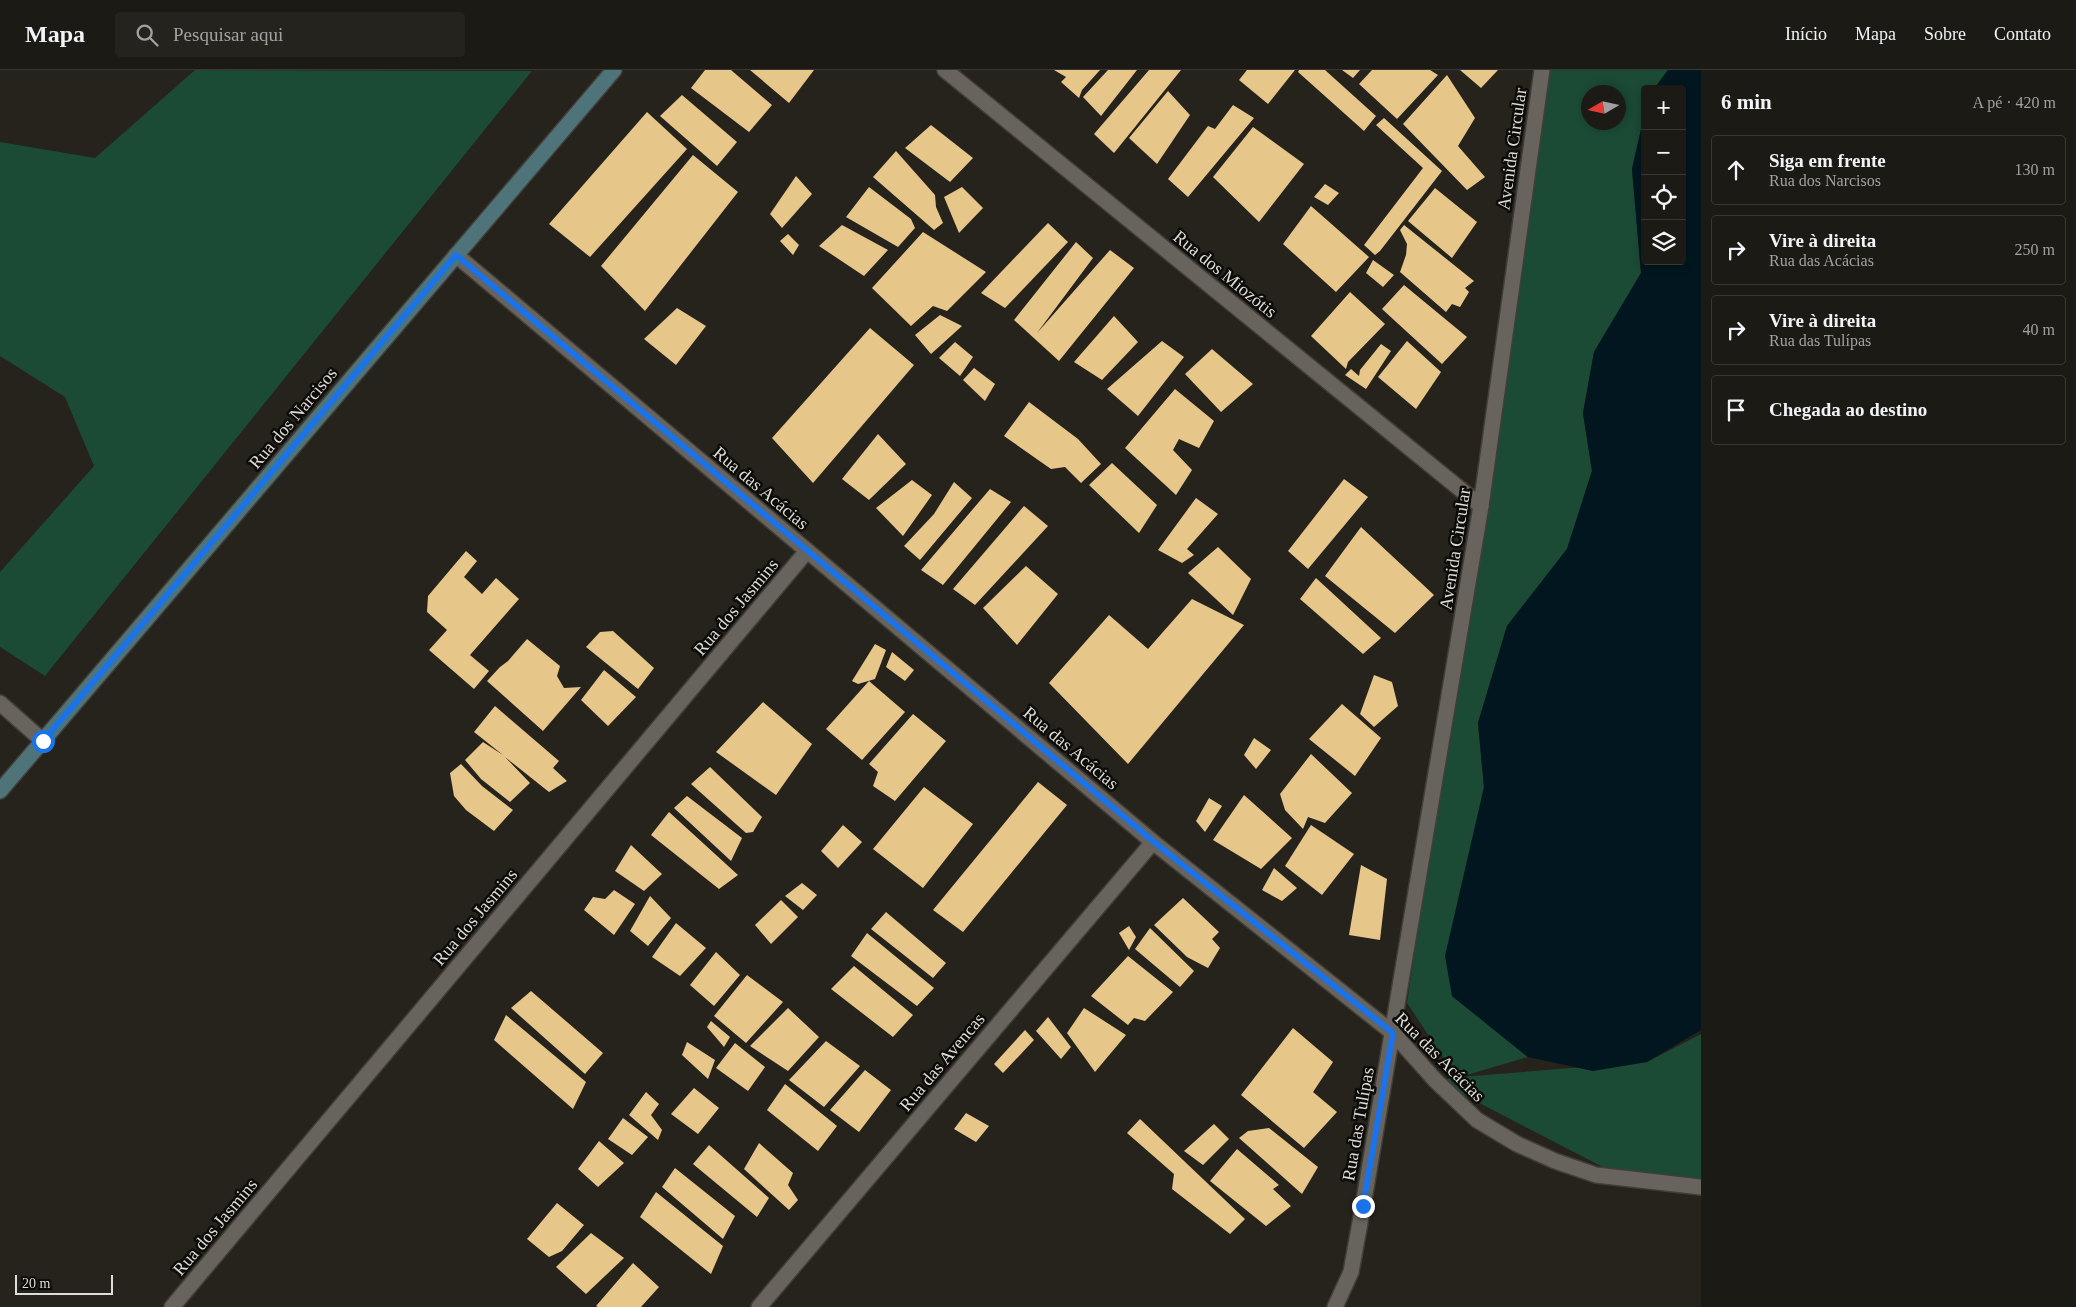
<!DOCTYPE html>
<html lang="pt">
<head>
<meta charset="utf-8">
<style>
	:root { --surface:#1c1a15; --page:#25231e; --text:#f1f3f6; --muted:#a0a1a0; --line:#3a3834 }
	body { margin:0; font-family:"Times New Roman",serif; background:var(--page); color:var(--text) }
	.controls { position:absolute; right:15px; top:15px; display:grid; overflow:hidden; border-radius:5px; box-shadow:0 2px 8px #0003 }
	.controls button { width:45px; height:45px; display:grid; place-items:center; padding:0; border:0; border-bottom:1px solid var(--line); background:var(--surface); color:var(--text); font:25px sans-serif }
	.compass { position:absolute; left:1581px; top:15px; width:45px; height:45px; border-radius:50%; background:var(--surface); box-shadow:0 2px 8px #0003; rotate:261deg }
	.scale { position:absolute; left:15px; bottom:12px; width:98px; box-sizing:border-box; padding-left:5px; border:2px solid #dfddd9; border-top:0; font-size:14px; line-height:18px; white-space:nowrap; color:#dfddd9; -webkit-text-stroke:4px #0d0c09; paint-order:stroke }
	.stop { position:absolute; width:15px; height:15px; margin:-11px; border:4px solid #1a73e8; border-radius:50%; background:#fff }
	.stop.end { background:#1a73e8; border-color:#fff; box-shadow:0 1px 5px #0008 }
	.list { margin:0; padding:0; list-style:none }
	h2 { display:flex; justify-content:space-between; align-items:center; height:65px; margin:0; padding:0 20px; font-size:21px }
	h2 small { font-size:16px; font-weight:400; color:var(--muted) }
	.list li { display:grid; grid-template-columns:32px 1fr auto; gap:15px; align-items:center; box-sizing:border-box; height:70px; margin:0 10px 10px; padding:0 10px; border:1px solid var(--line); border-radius:5px }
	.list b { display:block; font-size:19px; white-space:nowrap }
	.list p { margin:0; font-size:16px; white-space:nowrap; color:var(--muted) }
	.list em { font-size:16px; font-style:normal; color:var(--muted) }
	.icon { flex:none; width:28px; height:28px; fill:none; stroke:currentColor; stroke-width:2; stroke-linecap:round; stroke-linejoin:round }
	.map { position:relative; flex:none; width:1701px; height:1237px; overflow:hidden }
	header { display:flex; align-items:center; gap:30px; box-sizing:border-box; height:70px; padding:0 25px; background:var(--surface); border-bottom:1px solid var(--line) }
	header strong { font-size:24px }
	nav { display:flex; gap:28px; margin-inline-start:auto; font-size:18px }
	.search { width:350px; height:45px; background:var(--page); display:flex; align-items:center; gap:12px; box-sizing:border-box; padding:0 18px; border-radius:5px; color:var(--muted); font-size:19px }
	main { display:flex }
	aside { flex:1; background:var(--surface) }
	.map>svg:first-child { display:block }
	.green { fill:#1b4a35; fill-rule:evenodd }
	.water { fill:#01161f }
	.building { fill:#e7c68a }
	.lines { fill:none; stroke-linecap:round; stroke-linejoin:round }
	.lane-casing { stroke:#413e39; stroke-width:18 }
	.street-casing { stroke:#413e39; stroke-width:18 }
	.secondary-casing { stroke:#413e39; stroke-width:18 }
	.lane { stroke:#68645d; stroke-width:15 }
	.street { stroke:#68645d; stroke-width:15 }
	.secondary { stroke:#4e747a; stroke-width:15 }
	.route { stroke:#1a73e8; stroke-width:6 }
	.labels { text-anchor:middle; stroke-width:5; stroke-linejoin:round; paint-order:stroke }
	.street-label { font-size:18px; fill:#dfddd9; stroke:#0d0c09 }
</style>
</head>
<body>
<header>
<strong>Mapa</strong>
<div class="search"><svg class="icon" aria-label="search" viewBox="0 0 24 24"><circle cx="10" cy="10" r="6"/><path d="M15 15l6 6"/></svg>Pesquisar aqui</div>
<nav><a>Início</a><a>Mapa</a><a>Sobre</a><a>Contato</a></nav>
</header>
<main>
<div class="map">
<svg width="1701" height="1237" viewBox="0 0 1701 1237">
	<rect width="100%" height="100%" fill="#26221c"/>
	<g class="green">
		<path d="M195,0L532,1L45,606L0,577V502L94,396L65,327L0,286V72L95,88Z"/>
		<path d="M1547,0H1668L1654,19H1645V42L1632,99L1641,203L1594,282L1583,343L1592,401L1567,479L1507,556L1478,653L1484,717L1452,926L1528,987L1460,1007L1647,992L1701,964V1108H1624L1435,1010L1457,1008L1407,933ZM1588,22H1618V52H1588Z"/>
	</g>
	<path class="water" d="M1668,0H1701V960L1647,992L1593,1001L1528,987L1452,926L1445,886L1484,717L1478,653L1507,556L1567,479L1592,401L1583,343L1594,282L1641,203L1632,99L1645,42V191H1682V19H1654Z"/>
	<g class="building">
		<path d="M705,0H731L772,35L749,62L691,18Z"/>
		<path d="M750,0H814L789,33Z"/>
		<path d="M1054,0H1100L1082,20L1079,28L1061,12L1066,7Z"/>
		<path d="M1108,0H1137L1101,46L1083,27Z"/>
		<path d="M1149,0H1181L1114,83L1094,64Z"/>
		<path d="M1247,0H1295L1268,34L1239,10Z"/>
		<path d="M1299,0H1325L1376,46L1364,61L1298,2Z"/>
		<path d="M1342,0H1360L1353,8Z"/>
		<path d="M1372,0H1430L1438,5L1397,49L1359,14Z"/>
		<path d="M1460,0H1498L1481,18Z"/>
		<path d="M1447,5L1475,48L1458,76L1485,107L1467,120L1403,54Z"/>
		<path d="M1168,21L1190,45L1157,94L1129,68Z"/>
		<path d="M682,25L737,72L717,96L660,46Z"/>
		<path d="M1233,35L1254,48L1188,127L1168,109L1208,56L1215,59Z"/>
		<path d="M647,42L687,79L590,187L549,154Z"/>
		<path d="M1384,48L1442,101L1380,181L1375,185L1364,175L1423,98L1376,55Z"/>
		<path d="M931,55L973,88L950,112L905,78Z"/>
		<path d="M1253,57L1304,94L1259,152L1213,107Z"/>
		<path d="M896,81L935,125L936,137L943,153L934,160L873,107Z"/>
		<path d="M693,85L738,122L645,241L601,196Z"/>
		<path d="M796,106L812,124L782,158L770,144Z"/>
		<path d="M1325,114L1339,123L1328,135L1314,127Z"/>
		<path d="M869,117L911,149L915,158L898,177L846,147Z"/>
		<path d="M962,117L983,138L959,163L944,127Z"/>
		<path d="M1435,118L1477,152L1452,188L1408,151Z"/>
		<path d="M1311,136L1369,187L1336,222L1283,174Z"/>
		<path d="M1048,153L1068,172L1005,238L981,223Z"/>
		<path d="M842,155L888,180L864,206L819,176Z"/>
		<path d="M1404,155L1474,211L1465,218L1469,222L1460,237L1452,234L1446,242L1400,202L1406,185L1407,174L1400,160Z"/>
		<path d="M923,162L986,202L947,241L933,236L911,256L872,218Z"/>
		<path d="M788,164L799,175L793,185L780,171Z"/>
		<path d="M1076,172L1093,188L1037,263L1110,180L1134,198L1059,291L1014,250Z"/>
		<path d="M1373,190L1394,205L1383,217L1366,203Z"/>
		<path d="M1404,215L1467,267L1442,294L1382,239Z"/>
		<path d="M1350,222L1385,254L1348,292L1346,299L1311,266Z"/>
		<path d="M677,238L706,256L676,295L644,269Z"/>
		<path d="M940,245L962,256L931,284L915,265Z"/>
		<path d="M1114,246L1138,272L1102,310L1074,292Z"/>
		<path d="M870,258L914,295L813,413L772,368Z"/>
		<path d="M1162,271L1184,287L1138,346L1107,319Z"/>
		<path d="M1407,271L1441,302L1416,339L1378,307Z"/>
		<path d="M955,272L973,287L960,306L939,288Z"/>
		<path d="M1381,274L1391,281L1366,319L1345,305L1351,299L1359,306L1360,300Z"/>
		<path d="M1212,279L1253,314L1221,342L1185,304Z"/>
		<path d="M974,298L995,314L985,331L963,310Z"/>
		<path d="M1175,319L1214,351L1199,378L1179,369L1173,380L1192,400L1176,425L1125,378Z"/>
		<path d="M1029,332L1078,369L1101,394L1081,413L1065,397L1051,399L1004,366Z"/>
		<path d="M878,364L906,394L869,430L842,409Z"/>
		<path d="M1112,393L1157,435L1139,463L1089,415Z"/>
		<path d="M1344,409L1368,427L1308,499L1288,481Z"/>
		<path d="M912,410L932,425L903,466L876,438Z"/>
		<path d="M954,412L972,428L920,490L904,476L934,444Z"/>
		<path d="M990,419L1011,432L943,515L921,500Z"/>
		<path d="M1196,428L1218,444L1187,479L1194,485L1182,493L1158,480Z"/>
		<path d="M1024,436L1048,456L975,535L953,519Z"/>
		<path d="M1361,457L1434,525L1395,563L1325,506Z"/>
		<path d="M1218,477L1251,509L1233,545L1188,503Z"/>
		<path d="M466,481L477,491L464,507L482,524L496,508L519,529L470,585L489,601L474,619L429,580L447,560L427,542L428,526Z"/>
		<path d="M1026,496L1058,524L1017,575L983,538Z"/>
		<path d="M1316,508L1381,568L1363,584L1300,529Z"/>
		<path d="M1192,529L1244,555L1128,694L1049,613L1109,545L1148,579Z"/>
		<path d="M613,561L654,598L638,619L586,577L600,562Z"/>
		<path d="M527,569L560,596L557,606L564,618L581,617L543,661L487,611L500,597L508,591Z"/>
		<path d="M875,574L886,580L875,609L858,614L852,611Z"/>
		<path d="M892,582L914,600L905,611L886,597Z"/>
		<path d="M604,600L636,627L608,656L581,630Z"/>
		<path d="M1374,605L1392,612L1398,636L1374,657L1360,644Z"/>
		<path d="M869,611L905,642L862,690L826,659Z"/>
		<path d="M763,632L812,674L776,725L716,682Z"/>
		<path d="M1342,634L1381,668L1355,706L1309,669Z"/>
		<path d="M495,636L559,691L553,698L567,711L549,722L505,687L530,713L510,732L481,709L465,690L483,672L503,685L474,662Z"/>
		<path d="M913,644L946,671L895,731L873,716L878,702L869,694Z"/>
		<path d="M1254,668L1271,680L1256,699L1244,685Z"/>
		<path d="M1311,684L1352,723L1325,753L1308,747L1303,759L1285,740L1280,724Z"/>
		<path d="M461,694L482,716L513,740L494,761L466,740L454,726L450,703Z"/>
		<path d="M710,697L762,747L753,762L746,763L691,714Z"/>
		<path d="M1038,712L1067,735L963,862L933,840Z"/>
		<path d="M924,717L973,754L923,818L873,779Z"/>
		<path d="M1244,725L1292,768L1261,799L1213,770Z"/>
		<path d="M687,726L742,768L731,791L674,738Z"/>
		<path d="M1209,728L1222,736L1205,762L1196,751Z"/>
		<path d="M669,742L738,805L719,819L651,765Z"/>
		<path d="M843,755L862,772L838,798L821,781Z"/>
		<path d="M1311,755L1354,784L1322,825L1285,796Z"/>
		<path d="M631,775L662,804L644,821L615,801Z"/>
		<path d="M1361,795L1387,809L1380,870L1349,865Z"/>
		<path d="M1274,798L1297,818L1282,831L1262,820Z"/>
		<path d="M802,813L817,825L803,840L785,826Z"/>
		<path d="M614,820L635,834L614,865L584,840L593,827L605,829Z"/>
		<path d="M650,826L671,848L648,876L630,861Z"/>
		<path d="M1183,828L1219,862L1212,869L1220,878L1208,898L1187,887L1154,855Z"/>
		<path d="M781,830L798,847L771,874L755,855Z"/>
		<path d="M886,842L946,893L933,908L871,859Z"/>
		<path d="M676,853L706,878L680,906L652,887Z"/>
		<path d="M1129,856L1136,867L1129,880L1119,863Z"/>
		<path d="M1150,858L1194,901L1180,917L1135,879Z"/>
		<path d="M867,863L934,918L917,936L851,886Z"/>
		<path d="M716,882L740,905L714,936L690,915Z"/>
		<path d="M1128,886L1173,922L1145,951L1134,948L1128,955L1091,926Z"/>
		<path d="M854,896L913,945L893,967L831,919Z"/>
		<path d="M747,905L783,932L746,973L714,946Z"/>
		<path d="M531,921L603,983L585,1004L511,938Z"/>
		<path d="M788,938L819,967L788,1001L750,976Z"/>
		<path d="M1084,938L1126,965L1095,1002L1067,963Z"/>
		<path d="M506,945L586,1012L573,1039L494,970Z"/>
		<path d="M1048,947L1071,977L1061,989L1036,961Z"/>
		<path d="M711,951L730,967L724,977L707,957Z"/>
		<path d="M1293,958L1333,992L1313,1022L1337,1042L1304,1078L1241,1025Z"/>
		<path d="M1025,960L1034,970L1003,1003L994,994Z"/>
		<path d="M826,971L860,996L824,1037L789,1010Z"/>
		<path d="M687,972L715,990L708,1009L682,985Z"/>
		<path d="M735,973L765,997L748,1021L716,998Z"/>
		<path d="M865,1000L891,1020L859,1062L830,1040Z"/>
		<path d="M785,1014L837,1056L818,1081L767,1040Z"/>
		<path d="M694,1018L719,1038L698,1064L671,1044Z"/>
		<path d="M646,1022L659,1034L651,1045L662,1060L658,1070L629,1045Z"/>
		<path d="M966,1043L989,1056L976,1072L954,1059Z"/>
		<path d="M623,1048L648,1067L632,1085L608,1069Z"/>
		<path d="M1140,1049L1245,1149L1230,1164L1172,1119L1174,1104L1127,1063Z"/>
		<path d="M1214,1054L1229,1069L1203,1095L1184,1081Z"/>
		<path d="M1269,1058L1318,1097L1302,1124L1239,1068L1248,1061Z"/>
		<path d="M599,1071L624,1093L598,1117L578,1099Z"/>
		<path d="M759,1073L793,1103L788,1115L798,1130L789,1140L744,1099Z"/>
		<path d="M709,1075L769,1128L757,1147L693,1094Z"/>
		<path d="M1237,1079L1279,1115L1273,1119L1291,1136L1266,1156L1210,1111Z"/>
		<path d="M675,1098L735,1146L723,1169L662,1117Z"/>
		<path d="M656,1122L723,1176L711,1204L640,1147Z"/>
		<path d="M557,1133L584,1155L562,1181L549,1187L527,1169Z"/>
		<path d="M591,1163L624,1188L586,1224L556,1197Z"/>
		<path d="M633,1193L659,1217L641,1237H598L596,1236Z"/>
	</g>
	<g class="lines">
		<defs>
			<path id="lane" d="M0,633L43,671"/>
			<g id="street">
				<path d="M945,0L1481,436"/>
				<path d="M456,185L1153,772L1393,963L1435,1010L1477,1050L1517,1074L1555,1091L1596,1105L1701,1117"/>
				<path d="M172,1237L807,481"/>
				<path d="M759,1237L1153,772"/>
				<path d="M1335,1237L1351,1202L1363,1136L1481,436L1542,0"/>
			</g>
			<path id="secondary" d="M0,721L614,0"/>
		</defs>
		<use href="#lane" class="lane-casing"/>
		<use href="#street" class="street-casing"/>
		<use href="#secondary" class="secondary-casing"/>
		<use href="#lane" class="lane"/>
		<use href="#street" class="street"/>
		<use href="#secondary" class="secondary"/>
	</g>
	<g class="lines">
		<path class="route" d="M43,671L456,185L1154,772L1393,963L1363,1136"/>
	</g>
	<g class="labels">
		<g class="street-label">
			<text transform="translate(1512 79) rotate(-82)" y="6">Avenida Circular</text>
			<text transform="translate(1225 204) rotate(39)" y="6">Rua dos Miozótis</text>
			<text transform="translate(293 348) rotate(-50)" y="6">Rua dos Narcisos</text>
			<text transform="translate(761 418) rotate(40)" y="6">Rua das Acácias</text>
			<text transform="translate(1455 479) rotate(-81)" y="6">Avenida Circular</text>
			<text transform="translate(736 537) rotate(-50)" y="6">Rua dos Jasmins</text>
			<text transform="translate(1071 678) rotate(40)" y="6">Rua das Acácias</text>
			<text transform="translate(475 847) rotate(-50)" y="6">Rua dos Jasmins</text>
			<text transform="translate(1440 987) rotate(45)" y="6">Rua das Acácias</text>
			<text transform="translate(942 992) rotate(-50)" y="6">Rua das Avencas</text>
			<text transform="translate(1358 1054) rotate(-80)" y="6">Rua das Tulípas</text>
			<text transform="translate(215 1157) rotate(-50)" y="6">Rua dos Jasmins</text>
		</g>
	</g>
</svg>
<div class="controls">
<button>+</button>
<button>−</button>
<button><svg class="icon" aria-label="locate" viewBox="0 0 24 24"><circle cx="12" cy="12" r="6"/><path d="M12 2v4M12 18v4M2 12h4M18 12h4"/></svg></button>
<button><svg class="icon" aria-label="layers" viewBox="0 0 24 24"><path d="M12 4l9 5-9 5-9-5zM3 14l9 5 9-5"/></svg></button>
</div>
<svg class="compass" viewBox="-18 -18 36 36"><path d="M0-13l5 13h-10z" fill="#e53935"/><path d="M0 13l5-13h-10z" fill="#a0a1a0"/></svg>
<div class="scale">20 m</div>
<div class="stop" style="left:43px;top:671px"></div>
<div class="stop end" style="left:1363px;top:1136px"></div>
</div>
<aside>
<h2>6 min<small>A pé · 420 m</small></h2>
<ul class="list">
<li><svg class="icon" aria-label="ahead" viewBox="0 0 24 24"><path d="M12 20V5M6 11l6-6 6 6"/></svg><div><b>Siga em frente</b><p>Rua dos Narcisos</p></div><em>130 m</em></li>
<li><svg class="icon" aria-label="right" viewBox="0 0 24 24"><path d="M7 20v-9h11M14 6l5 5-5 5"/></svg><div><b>Vire à direita</b><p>Rua das Acácias</p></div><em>250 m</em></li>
<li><svg class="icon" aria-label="right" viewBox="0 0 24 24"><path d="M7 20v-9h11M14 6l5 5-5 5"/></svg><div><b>Vire à direita</b><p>Rua das Tulípas</p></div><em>40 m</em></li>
<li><svg class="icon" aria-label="arrive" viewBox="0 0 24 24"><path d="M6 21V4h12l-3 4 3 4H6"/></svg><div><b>Chegada ao destino</b></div></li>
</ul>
</aside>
</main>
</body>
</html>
